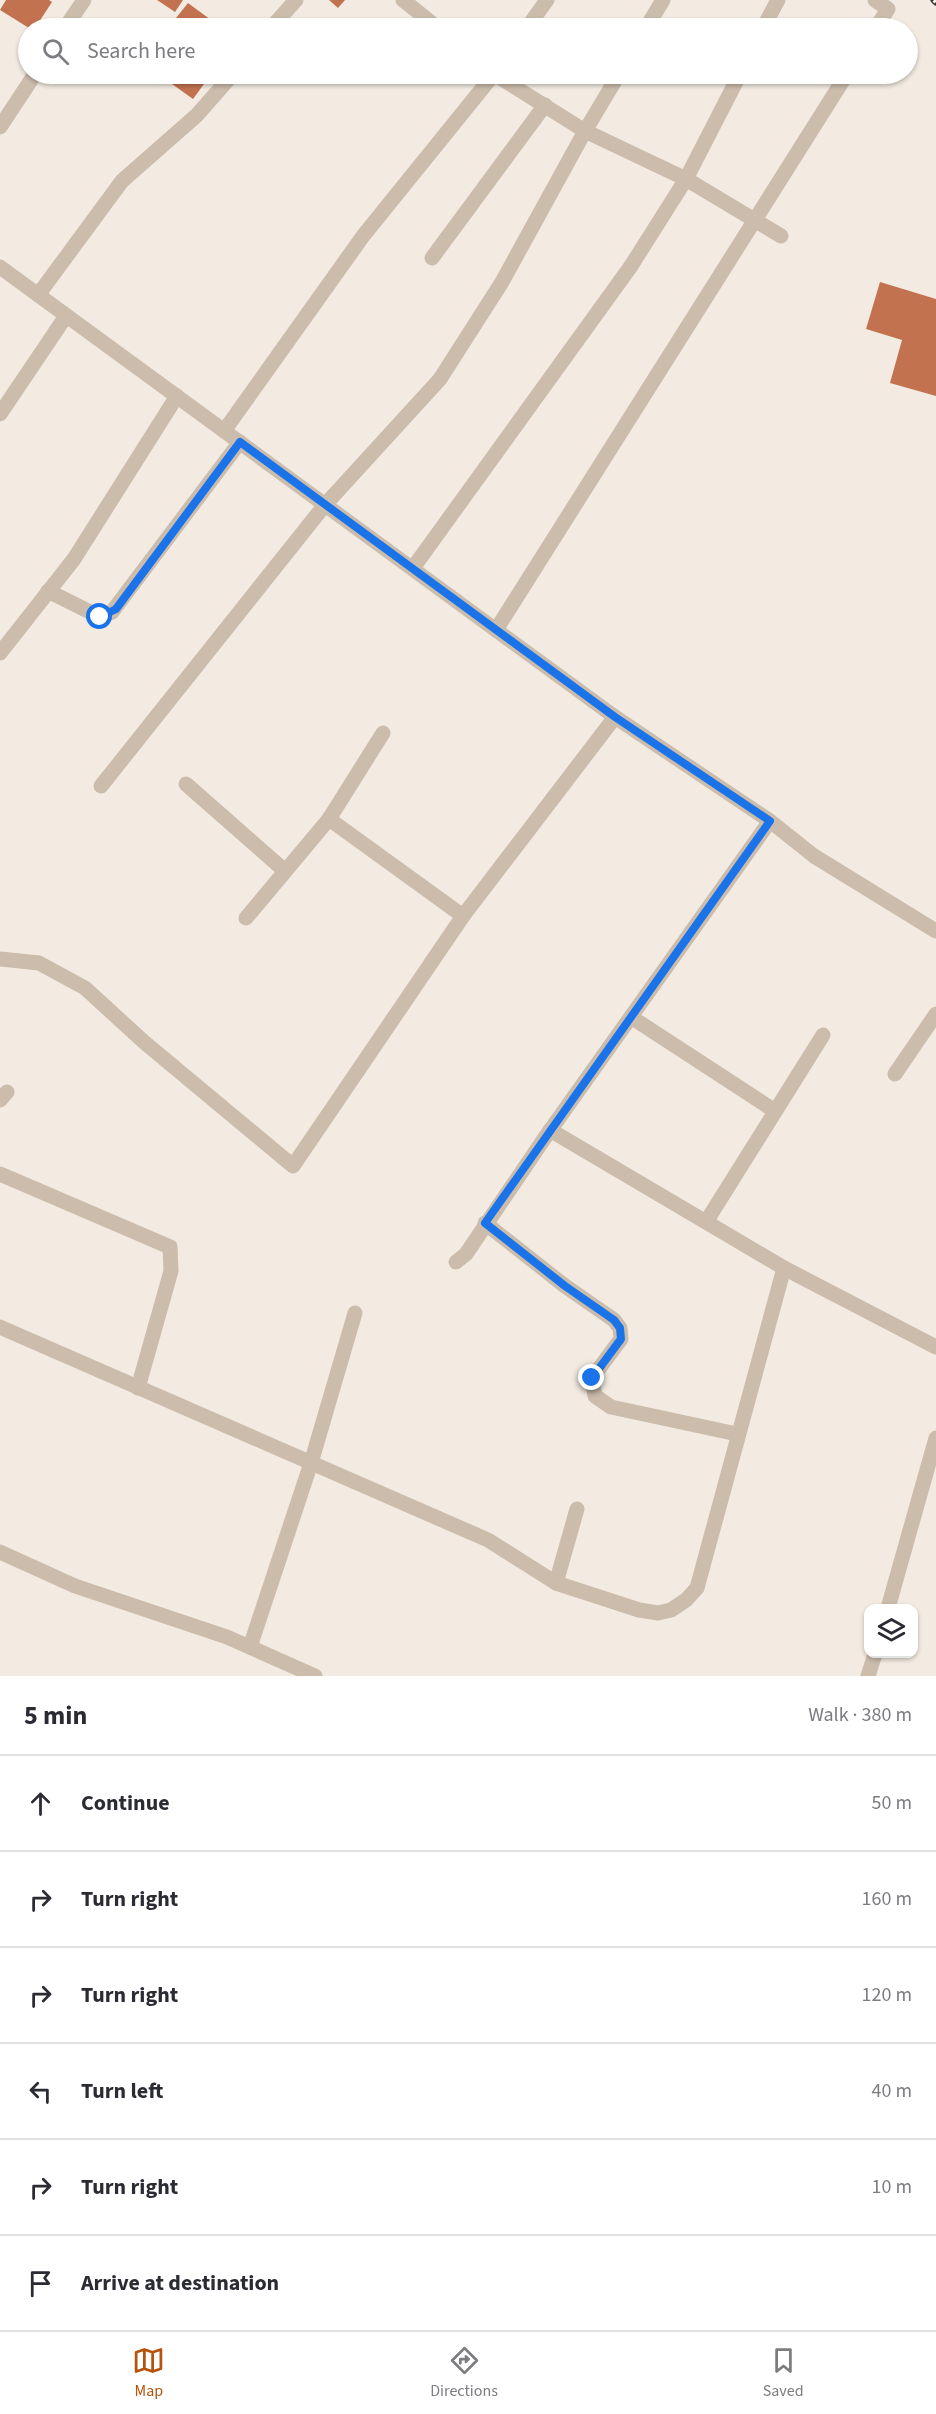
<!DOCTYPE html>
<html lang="en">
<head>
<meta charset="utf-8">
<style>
	:root { --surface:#fff; --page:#f7f7f7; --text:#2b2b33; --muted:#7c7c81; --line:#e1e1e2; --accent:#b45309 }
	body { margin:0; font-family:"Source Sans 3",sans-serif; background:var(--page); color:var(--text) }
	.controls { position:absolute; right:18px; bottom:18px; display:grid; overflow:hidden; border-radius:12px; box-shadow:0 2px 4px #0004 }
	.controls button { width:54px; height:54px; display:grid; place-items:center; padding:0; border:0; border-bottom:2px solid var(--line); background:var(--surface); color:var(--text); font:30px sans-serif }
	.stop { position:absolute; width:18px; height:18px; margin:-14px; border:4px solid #1a73e8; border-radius:50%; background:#fff }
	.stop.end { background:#1a73e8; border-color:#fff; box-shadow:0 2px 6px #0008 }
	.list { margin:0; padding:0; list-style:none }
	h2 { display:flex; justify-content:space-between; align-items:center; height:78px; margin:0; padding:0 24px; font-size:26px }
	h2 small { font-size:20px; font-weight:400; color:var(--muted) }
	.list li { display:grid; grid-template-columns:39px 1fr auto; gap:18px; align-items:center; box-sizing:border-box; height:96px; padding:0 24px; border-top:2px solid var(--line) }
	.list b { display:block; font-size:22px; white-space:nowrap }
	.list em { font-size:20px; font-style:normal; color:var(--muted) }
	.icon { flex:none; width:33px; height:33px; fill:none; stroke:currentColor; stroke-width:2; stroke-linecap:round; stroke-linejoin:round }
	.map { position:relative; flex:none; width:936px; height:1676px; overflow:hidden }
	.search { position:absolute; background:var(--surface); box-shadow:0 2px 4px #0004; left:18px; right:18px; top:18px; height:66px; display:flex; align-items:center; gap:15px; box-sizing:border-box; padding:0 21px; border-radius:33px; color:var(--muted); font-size:22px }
	.sheet { height:654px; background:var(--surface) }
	nav { display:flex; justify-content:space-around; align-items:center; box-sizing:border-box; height:84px; border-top:2px solid var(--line); background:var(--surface); font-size:16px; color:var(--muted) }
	nav a { display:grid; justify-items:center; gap:3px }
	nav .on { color:var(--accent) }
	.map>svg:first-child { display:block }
	.building { fill:#c3724f }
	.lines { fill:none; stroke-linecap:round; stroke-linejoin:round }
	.minor { stroke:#cbbcac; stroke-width:15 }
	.rail-casing { stroke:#3a312b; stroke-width:7 }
	.rail { stroke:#faf5ed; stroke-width:4.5; stroke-dasharray:14; stroke-linecap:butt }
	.route { stroke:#1a73e8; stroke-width:8 }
</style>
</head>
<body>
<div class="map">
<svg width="936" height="1676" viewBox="0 0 936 1676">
	<rect width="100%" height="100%" fill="#f3ebe1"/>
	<g class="building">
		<path d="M6,0H49L52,2L35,28H29L0,10Z"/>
		<path d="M157,0H183L175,12Z"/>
		<path d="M329,0H345L338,8Z"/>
		<path d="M188,3L222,28H168Z"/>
		<path d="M158,74H196L194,77L204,84L193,99Z"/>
		<path d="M880,282L936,299V396L890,383L902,340L866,329Z"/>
	</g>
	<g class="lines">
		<g class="minor">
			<path d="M403,0L438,28"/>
			<path d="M875,0L888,9L876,28"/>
			<path d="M65,28L84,0"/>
			<path d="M271,28L296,0"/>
			<path d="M527,28L547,0"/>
			<path d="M646,28L663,0"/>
			<path d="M763,28L778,0"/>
			<path d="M494,74L585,131L686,179L781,236"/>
			<path d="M0,127L35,74"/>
			<path d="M432,258L545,105"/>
			<path d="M0,267L615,717"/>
			<path d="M38,295L122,181L197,115L233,74"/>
			<path d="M0,414L66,316"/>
			<path d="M224,431L363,236L494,74"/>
			<path d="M413,568L631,266L686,179L740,74"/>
			<path d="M48,591L100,617L112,612L240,442"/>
			<path d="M496,630L847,74"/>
			<path d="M0,653L74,559L177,396"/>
			<path d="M186,784L285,871"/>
			<path d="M101,786L324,506L440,379L502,282L585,131L619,74"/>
			<path d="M329,819L463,916"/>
			<path d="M246,918L329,819L383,733"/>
			<path d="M0,959L39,963L85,988L144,1042L293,1166L463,916L615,717L770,821L814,856L936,931"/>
			<path d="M631,1017L775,1111"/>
			<path d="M895,1074L936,1014"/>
			<path d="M0,1100L7,1092"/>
			<path d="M550,1130L784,1268L936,1347"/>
			<path d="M0,1174L170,1247L171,1271L138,1388"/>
			<path d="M706,1222L823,1035"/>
			<path d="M485,1223L565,1286L614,1320L620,1328L621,1339L592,1378L595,1396L611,1407L737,1434"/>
			<path d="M456,1262L466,1254L544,1139L770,821"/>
			<path d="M0,1327L488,1540L556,1583L639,1610L658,1613L671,1610L686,1600L697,1588L784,1268"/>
			<path d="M0,1552L75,1586L227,1637L315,1676"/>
			<path d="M556,1583L577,1509"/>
			<path d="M888,1608L936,1438"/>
			<path d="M250,1647L311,1463L355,1313"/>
			<path d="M868,1676L875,1654"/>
		</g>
		<defs>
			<path id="rail" d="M934,0L936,2"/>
		</defs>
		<use href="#rail" class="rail-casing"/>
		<use href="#rail" class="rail"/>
	</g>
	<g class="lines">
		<path class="route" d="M100,617L116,609L240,442L615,717L770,821L485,1223L565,1286L614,1320L620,1328L621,1339L592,1378"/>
	</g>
</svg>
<div class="controls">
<button><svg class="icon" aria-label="layers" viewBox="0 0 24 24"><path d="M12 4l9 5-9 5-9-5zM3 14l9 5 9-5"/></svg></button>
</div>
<div class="stop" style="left:100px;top:617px"></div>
<div class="stop end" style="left:592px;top:1378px"></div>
<div class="search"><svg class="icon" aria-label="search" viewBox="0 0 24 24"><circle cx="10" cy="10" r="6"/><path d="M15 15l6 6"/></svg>Search here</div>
</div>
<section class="sheet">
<h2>5 min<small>Walk · 380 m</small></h2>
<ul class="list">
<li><svg class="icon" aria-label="ahead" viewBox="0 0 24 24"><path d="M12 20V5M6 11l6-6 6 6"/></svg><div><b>Continue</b></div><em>50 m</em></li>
<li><svg class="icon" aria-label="right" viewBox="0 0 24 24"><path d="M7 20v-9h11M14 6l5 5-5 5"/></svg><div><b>Turn right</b></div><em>160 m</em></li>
<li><svg class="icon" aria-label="right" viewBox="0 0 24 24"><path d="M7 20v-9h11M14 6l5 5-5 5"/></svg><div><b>Turn right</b></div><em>120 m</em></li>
<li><svg class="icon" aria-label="left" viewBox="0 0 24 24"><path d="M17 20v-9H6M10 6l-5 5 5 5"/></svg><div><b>Turn left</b></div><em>40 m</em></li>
<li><svg class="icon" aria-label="right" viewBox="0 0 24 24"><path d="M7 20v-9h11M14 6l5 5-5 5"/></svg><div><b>Turn right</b></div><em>10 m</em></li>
<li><svg class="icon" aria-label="arrive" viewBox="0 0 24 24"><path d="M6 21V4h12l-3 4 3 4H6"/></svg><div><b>Arrive at destination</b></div></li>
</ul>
</section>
<nav>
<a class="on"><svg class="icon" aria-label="map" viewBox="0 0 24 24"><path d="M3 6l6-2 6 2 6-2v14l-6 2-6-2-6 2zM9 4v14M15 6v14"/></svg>Map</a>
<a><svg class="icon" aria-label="directions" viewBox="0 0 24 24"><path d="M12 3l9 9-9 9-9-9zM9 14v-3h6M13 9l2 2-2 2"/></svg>Directions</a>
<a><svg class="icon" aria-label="saved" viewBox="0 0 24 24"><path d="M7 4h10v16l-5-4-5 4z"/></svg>Saved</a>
</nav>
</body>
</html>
